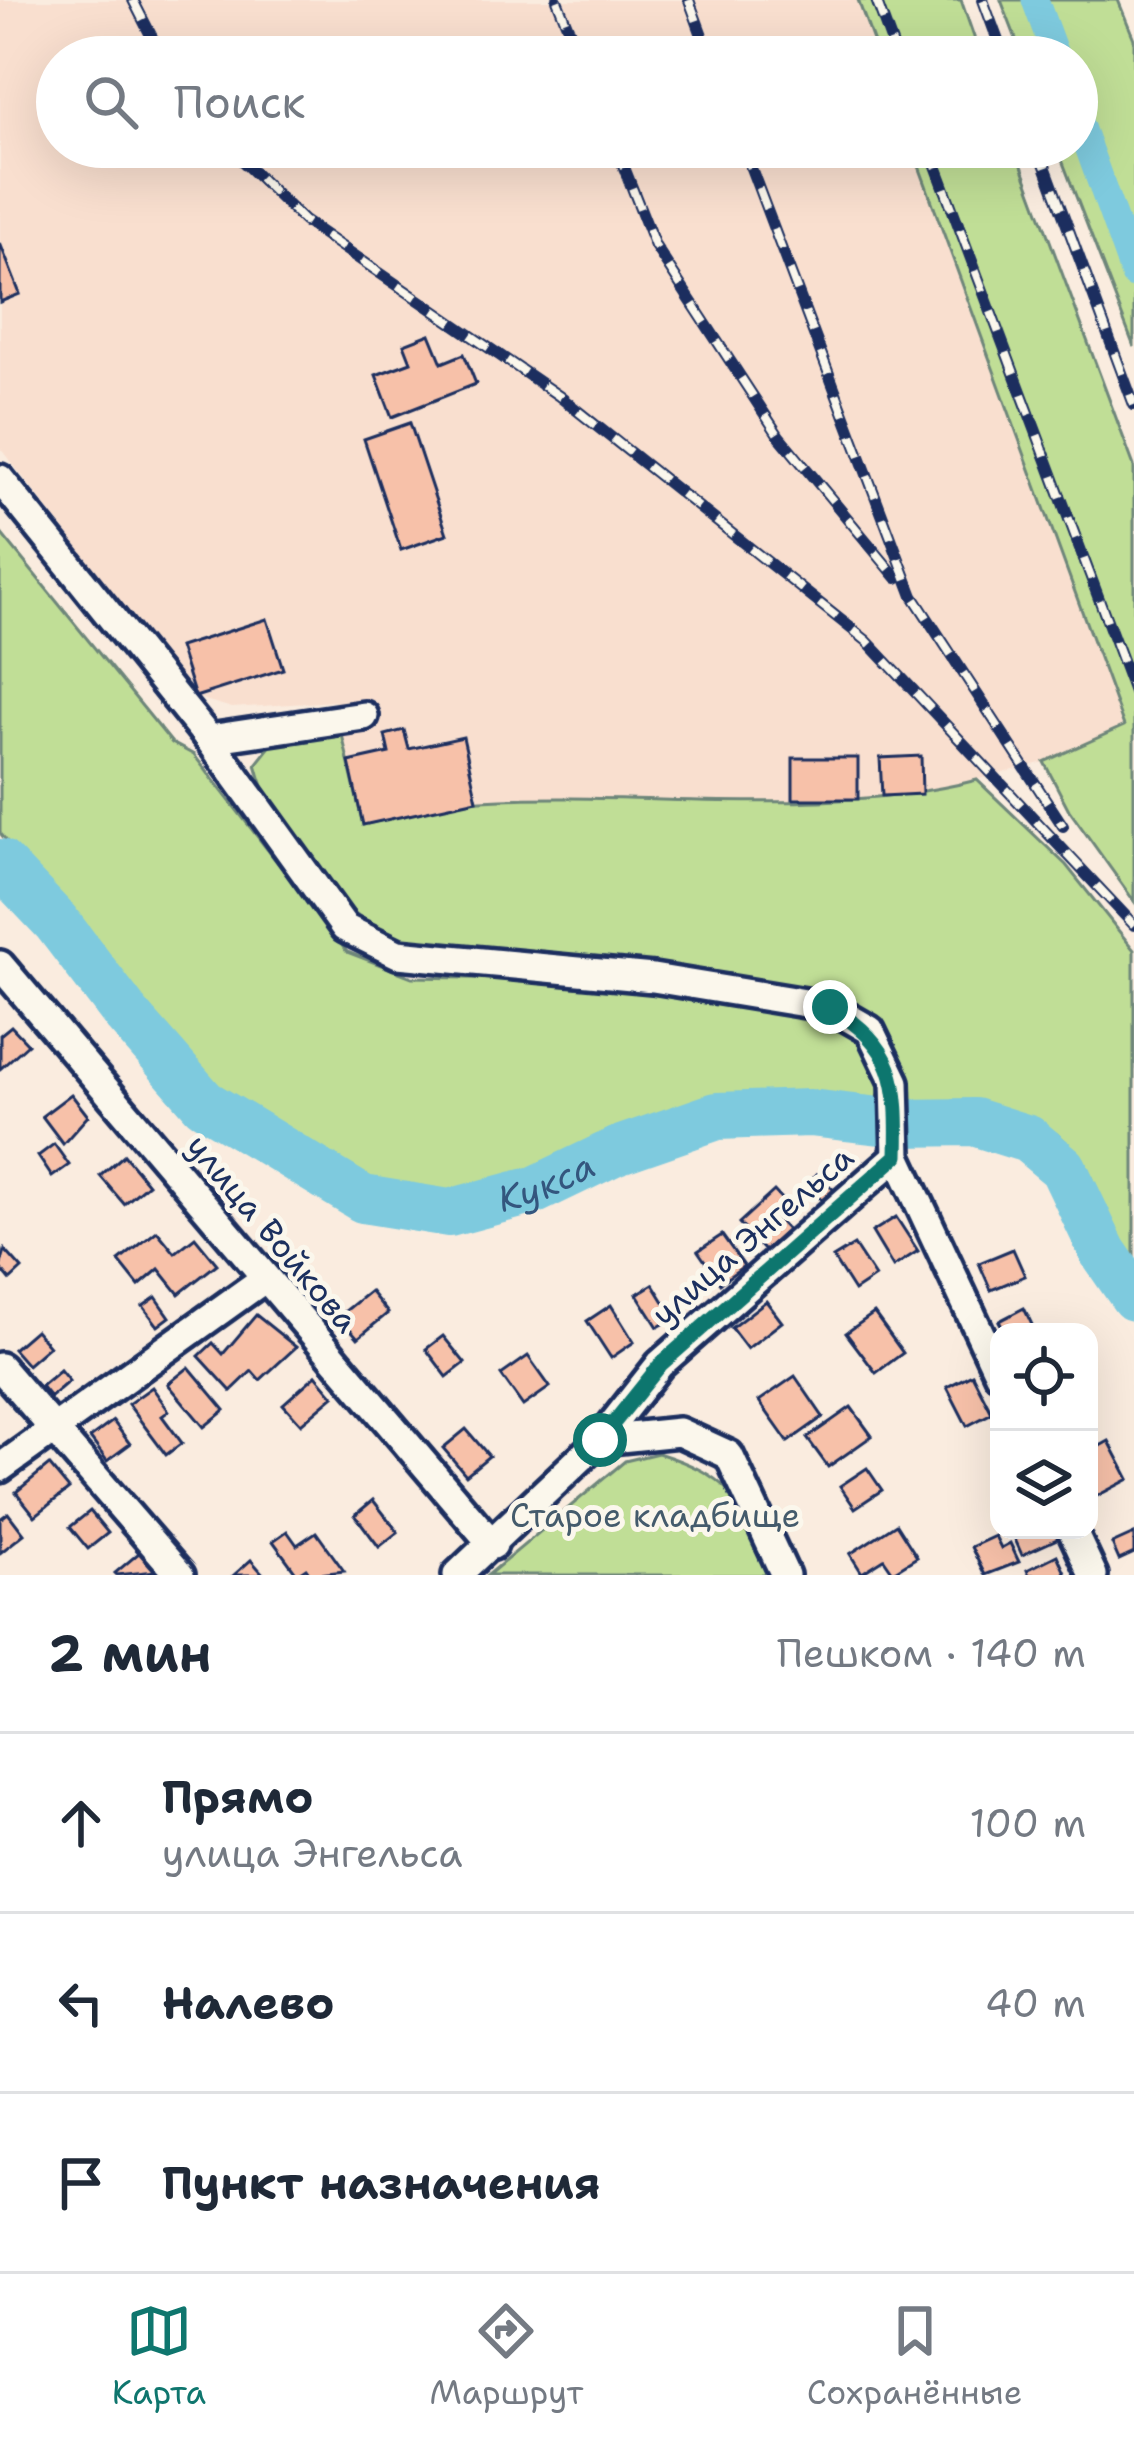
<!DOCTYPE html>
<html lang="ru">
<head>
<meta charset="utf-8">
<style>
	:root { --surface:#fff; --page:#f6f6f7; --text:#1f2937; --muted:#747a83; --line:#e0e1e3; --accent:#0f766e }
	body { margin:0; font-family:"Shantell Sans",sans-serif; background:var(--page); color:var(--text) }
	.controls { position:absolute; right:36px; bottom:36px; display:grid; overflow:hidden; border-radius:24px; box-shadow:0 12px 48px #0002 }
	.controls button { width:108px; height:108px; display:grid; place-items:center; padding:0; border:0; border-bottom:3px solid var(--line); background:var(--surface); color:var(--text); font:60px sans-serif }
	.stop { position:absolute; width:36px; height:36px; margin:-27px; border:9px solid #0f766e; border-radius:50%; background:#fff }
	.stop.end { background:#0f766e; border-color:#fff; box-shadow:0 3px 12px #0008 }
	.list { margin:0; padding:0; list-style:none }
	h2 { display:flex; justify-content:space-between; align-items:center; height:156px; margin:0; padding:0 48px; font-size:51px }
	h2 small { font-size:39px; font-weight:400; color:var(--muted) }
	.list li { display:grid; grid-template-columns:78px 1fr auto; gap:36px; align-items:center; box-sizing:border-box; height:180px; padding:0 48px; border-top:3px solid var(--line) }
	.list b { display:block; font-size:45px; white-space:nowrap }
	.list p { margin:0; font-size:39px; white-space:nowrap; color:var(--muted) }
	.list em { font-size:39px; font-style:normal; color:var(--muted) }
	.icon { flex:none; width:66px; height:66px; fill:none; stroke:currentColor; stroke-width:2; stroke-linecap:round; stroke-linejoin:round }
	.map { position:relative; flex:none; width:1134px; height:1575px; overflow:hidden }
	.search { position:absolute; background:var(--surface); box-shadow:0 12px 48px #0002; left:36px; right:36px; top:36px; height:132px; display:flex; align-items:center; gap:30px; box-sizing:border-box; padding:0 42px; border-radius:66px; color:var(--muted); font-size:45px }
	.sheet { height:696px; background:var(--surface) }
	nav { display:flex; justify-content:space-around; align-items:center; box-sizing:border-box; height:168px; border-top:3px solid var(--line); background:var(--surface); font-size:33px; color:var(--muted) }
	nav a { display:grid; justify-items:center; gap:6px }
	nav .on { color:var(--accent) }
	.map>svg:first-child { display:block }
	.built { fill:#f9dfcf }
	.green { fill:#c0de96; stroke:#6e867a; stroke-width:3 }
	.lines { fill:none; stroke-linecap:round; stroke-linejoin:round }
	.canal { stroke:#7ecade; stroke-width:27 }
	.river { stroke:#7ecade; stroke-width:48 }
	.building { fill:#f7c1a9; stroke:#1b2f5e; stroke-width:3 }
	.minor-casing { stroke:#1b2f5e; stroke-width:36 }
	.minor { stroke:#fbf7ec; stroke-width:27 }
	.rail-casing { stroke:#1b2f5e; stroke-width:12 }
	.rail { stroke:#fbf7ec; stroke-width:8; stroke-dasharray:22; stroke-linecap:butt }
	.route { stroke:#0f766e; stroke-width:15 }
	.labels { text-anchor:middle; stroke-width:10; stroke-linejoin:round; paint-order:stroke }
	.street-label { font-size:33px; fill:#1b2f5e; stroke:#fbf7ec }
	.park-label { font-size:33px; fill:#445b6c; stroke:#fbf7ec }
	.water-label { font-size:36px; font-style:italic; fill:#34567e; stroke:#fbf7ec }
</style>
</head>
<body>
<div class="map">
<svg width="1134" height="1575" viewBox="0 0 1134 1575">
	<rect width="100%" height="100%" fill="#faecdf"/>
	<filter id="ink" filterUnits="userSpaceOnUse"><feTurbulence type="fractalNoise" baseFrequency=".00833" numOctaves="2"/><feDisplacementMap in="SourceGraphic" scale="24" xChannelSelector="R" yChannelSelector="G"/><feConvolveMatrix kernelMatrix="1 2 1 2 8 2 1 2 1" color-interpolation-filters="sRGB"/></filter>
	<g filter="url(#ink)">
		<path class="built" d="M0,0H858L879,57H57V147H912L1124,726L1044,762L922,794L363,825L334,701L232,708L195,697L0,448Z"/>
		<g class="green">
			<path d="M858,0H961L981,57H879Z"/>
			<path d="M1001,0H1118L1134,39V347L1057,147H1077V57H1023Z"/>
			<path d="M912,147H1015L1134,466V901L1069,810L1044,762L1124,726Z"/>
			<path d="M0,532L172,743L194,755L347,952L412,977L626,981L833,1017L864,1037L886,1081L871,1109L743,1097L693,1110L600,1146L528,1184L450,1199L377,1189L322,1163L207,1088L0,833Z"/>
			<path d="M341,730L363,825C401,816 442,802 481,800C645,790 816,821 977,780L1066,865L1134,950V1275C1113,1242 1111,1225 1098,1191C1065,1105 990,1106 912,1108C890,1034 895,1016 815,995L399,943C334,907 275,837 256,764L276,739Z"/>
			<path d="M658,1453C739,1479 739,1502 771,1575H488L625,1461Z"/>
		</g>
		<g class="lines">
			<g class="canal">
				<path d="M1035,0L1056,57"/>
				<path d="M1077,116L1134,275"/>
			</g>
			<path class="river" id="s1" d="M0,863L56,922L126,1014L204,1103L363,1199L449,1213L535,1190L616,1151L717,1116L810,1113L898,1123L974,1122L1028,1139L1063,1168L1103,1252L1134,1297"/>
		</g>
		<g class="building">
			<path d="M0,243L20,294L0,302Z"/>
			<path d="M430,334L442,363L464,354L476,384L392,417L376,375L411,362L404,344Z"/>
			<path d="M410,423L447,534L401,550L364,439Z"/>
			<path d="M267,619L283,669L195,697L179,647Z"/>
			<path d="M404,730L409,749L463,737L477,800L363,825L349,762L389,753L385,735Z"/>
			<path d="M921,756L922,794L882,796L880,758Z"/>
			<rect x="793" y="758" width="65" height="41"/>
			<path d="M11,1026L28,1044L0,1069V1035Z"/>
			<path d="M71,1094L88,1116L63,1144L42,1116Z"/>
			<path d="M54,1144L69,1165L52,1177L38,1156Z"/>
			<path d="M124,1155L148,1184L124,1204L100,1176Z"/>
			<path d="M817,1174L835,1191L824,1202L806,1186Z"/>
			<path d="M774,1191L788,1206L775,1217L787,1230L764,1251L739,1223Z"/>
			<path d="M896,1217L918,1251L893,1267L872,1232Z"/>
			<path d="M157,1231L175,1253L195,1237L217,1264L179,1294L159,1269L139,1286L119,1261Z"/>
			<path d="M722,1235L744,1266L720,1283L698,1251Z"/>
			<path d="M854,1245L875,1277L854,1291L833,1258Z"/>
			<path d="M1013,1249L1025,1276L991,1290L979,1263Z"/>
			<path d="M5,1250L22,1269L10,1280L0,1268Z"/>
			<path d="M653,1284L674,1318L658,1327L637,1294Z"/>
			<path d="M370,1291L388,1313L358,1338L339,1316Z"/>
			<path d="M156,1297L170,1317L158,1326L143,1306Z"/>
			<path d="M766,1301L782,1322L747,1349L731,1328Z"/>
			<path d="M611,1305L634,1342L611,1358L587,1321Z"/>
			<path d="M1024,1308L1035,1331L1005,1332L999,1321Z"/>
			<path d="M874,1313L903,1353L876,1373L846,1333Z"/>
			<path d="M256,1315L296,1347L260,1380L252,1371L231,1391L199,1356L213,1343L223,1354Z"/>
			<path d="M35,1330L49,1346L27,1365L13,1349Z"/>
			<path d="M443,1336L465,1363L447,1377L426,1349Z"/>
			<path d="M528,1356L550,1387L523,1406L501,1375Z"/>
			<path d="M189,1367L225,1410L204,1427L168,1384Z"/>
			<path d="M60,1370L69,1381L50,1397L41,1386Z"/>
			<path d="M972,1374L992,1413L967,1426L947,1387Z"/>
			<path d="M316,1375L334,1396L301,1424L283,1404Z"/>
			<path d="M795,1376L823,1417L788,1442L759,1401Z"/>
			<path d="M152,1387L169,1411L162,1416L182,1443L166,1455L128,1404Z"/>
			<path d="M851,1407L872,1436L828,1467L807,1438Z"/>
			<path d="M113,1421L130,1444L107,1461L90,1438Z"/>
			<path d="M466,1429L489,1456L466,1475L443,1448Z"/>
			<path d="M1109,1441L1129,1479L1091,1499L1089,1452Z"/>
			<path d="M49,1465L69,1489L35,1516L16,1492Z"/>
			<path d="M867,1468L882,1490L855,1508L840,1486Z"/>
			<path d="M373,1500L398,1532L379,1547L355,1515Z"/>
			<path d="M90,1511L108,1533L88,1549L70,1527Z"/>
			<path d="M8,1513L24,1534L0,1553V1519Z"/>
			<path d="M896,1524L917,1557L893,1572L884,1559L862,1573L850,1554Z"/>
			<path d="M1029,1530H1055L1059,1538L1022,1555L1014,1537Z"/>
			<path d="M287,1531L297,1545L316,1532L344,1571L311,1575L306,1568L297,1574L273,1541Z"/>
			<path d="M1134,1534V1553L1119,1560L1112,1544Z"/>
			<path d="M995,1536L1001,1548L1010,1543L1019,1562L985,1575L971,1547Z"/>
			<path d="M140,1552L156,1571L117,1575L115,1573Z"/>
			<path d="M1057,1555L1066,1575H1029L1027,1570Z"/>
			<path d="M251,1560L264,1575H234Z"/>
		</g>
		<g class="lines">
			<defs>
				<g id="minor">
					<path d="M0,479L209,739L345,928L398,954L653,978L830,1007L870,1030L895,1082L897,1156L999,1374"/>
					<path d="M209,739L364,716"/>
					<path d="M0,965L493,1545"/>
					<path d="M0,1367L180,1575"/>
					<path d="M600,1440L679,1432L729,1455L785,1575"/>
					<path d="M0,1468L264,1279"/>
					<path d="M1072,1530L1093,1575"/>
					<path d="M457,1575L600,1440L660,1364L897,1156"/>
				</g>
			</defs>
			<use href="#minor" class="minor-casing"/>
			<use href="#minor" class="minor"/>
			<defs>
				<g id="rail">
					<path d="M133,0L162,57"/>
					<path d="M557,0L580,57"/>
					<path d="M689,0L710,57"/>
					<path d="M876,0L897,57"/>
					<path d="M983,0L1004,57"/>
					<path d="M228,147L304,221L559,396L867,641L1134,925"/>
					<path d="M616,147L655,246L779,436L897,578"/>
					<path d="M743,147L913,596L1063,826"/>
					<path d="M929,147L1134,692"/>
					<path d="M1038,147L1134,405"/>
				</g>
			</defs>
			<use href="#rail" class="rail-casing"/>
			<use href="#rail" class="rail"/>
		</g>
	</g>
	<g class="lines" filter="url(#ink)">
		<path class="route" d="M600,1440L661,1364L897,1156C899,1082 896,1046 830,1007"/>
	</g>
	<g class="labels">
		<g class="street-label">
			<text transform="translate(273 1233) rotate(50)" y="12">улица Войкова</text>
			<text transform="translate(752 1235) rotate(-41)" y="12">улица Энгельса</text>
		</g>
		<g class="park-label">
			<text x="655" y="1527">Старое кладбище</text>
		</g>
		<g class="water-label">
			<text dy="13" stroke="none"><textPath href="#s1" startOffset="690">Кукса</textPath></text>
		</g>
	</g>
</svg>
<div class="controls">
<button><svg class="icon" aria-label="locate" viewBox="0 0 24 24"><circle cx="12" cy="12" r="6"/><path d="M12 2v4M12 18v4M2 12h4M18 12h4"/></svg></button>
<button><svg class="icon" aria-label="layers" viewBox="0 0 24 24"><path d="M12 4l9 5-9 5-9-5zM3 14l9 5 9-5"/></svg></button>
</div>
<div class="stop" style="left:600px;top:1440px"></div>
<div class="stop end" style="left:830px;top:1007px"></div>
<div class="search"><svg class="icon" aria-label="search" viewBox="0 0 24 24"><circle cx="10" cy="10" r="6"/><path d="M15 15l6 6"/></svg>Поиск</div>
</div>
<section class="sheet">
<h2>2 мин<small>Пешком · 140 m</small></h2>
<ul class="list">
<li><svg class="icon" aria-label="ahead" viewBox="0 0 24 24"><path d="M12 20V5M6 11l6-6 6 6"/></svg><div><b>Прямо</b><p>улица Энгельса</p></div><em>100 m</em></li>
<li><svg class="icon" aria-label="left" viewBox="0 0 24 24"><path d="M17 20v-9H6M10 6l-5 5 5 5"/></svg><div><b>Налево</b></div><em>40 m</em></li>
<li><svg class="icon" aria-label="arrive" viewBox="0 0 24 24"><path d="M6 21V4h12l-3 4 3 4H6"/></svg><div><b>Пункт назначения</b></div></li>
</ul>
</section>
<nav>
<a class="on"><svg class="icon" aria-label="map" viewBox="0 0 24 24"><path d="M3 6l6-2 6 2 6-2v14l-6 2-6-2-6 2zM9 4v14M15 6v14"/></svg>Карта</a>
<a><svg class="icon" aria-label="directions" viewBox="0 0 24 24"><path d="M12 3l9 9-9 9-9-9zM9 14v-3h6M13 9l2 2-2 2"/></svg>Маршрут</a>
<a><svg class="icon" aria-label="saved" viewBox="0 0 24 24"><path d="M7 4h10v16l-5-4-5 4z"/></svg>Сохранённые</a>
</nav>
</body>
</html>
